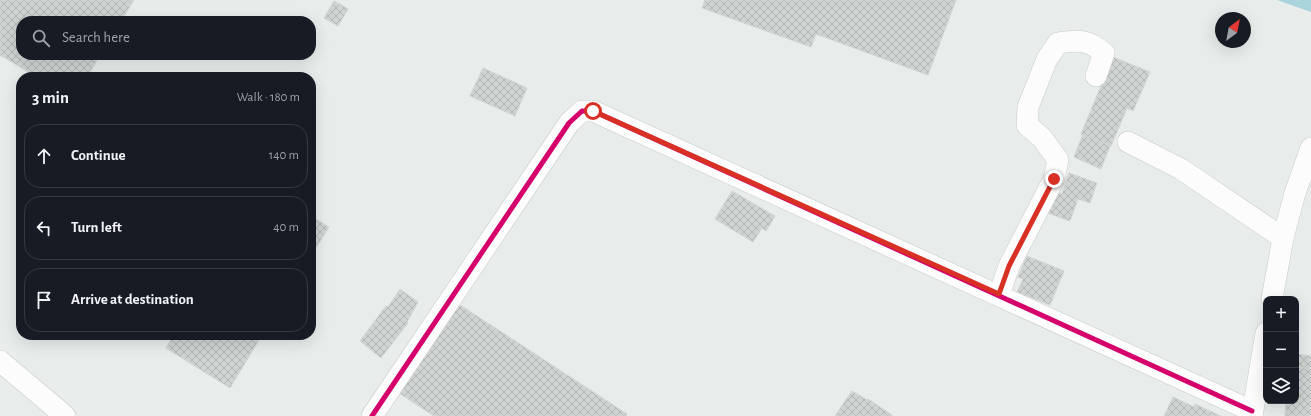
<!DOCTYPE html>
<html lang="en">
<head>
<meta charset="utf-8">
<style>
	:root { --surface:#171b24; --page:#20242c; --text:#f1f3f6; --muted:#9ea1a6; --line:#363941 }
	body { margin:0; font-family:"Alegreya Sans",sans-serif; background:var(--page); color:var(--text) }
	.controls { position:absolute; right:12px; bottom:12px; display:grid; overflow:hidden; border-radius:8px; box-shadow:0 4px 16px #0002 }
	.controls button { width:36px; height:36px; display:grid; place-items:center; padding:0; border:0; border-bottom:1px solid var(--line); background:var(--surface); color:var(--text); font:20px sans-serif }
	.compass { position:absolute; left:1215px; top:12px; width:36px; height:36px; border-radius:50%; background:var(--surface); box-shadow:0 4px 16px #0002; rotate:32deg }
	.stop { position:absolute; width:12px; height:12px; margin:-9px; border:3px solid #d93025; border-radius:50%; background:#fff }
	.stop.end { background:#d93025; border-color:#fff; box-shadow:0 1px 4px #0008 }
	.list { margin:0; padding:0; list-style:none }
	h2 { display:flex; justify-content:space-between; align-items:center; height:52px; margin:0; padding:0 16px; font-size:17px }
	h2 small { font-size:13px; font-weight:400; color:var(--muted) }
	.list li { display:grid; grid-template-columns:26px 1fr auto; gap:12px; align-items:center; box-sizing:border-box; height:64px; margin:0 8px 8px; padding:0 8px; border:1px solid var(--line); border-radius:16px }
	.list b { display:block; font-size:15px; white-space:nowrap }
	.list em { font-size:13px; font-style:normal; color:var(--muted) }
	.icon { flex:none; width:22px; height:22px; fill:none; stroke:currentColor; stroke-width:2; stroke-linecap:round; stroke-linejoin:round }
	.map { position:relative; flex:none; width:1311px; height:416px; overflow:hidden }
	.search { position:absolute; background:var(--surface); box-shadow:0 4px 16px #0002; left:16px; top:16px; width:300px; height:44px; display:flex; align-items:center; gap:10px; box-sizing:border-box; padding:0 14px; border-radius:16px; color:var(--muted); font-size:15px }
	.panel { position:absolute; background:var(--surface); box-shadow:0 4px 16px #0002; left:16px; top:72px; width:300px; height:268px; border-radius:16px }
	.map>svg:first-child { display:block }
	.water { fill:#a9d4db }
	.building { fill:url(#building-cross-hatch); stroke:#d1d6d4 }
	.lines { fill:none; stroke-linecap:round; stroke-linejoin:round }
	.minor-casing { stroke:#c5cac8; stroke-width:22 }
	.minor { stroke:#fcfcfc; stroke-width:21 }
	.cycleway-casing { stroke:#f7fbf9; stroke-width:8 }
	.cycleway { stroke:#d6006c; stroke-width:5 }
	.route { stroke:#d93025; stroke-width:5 }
</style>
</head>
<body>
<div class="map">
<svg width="1311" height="416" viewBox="0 0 1311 416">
	<defs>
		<pattern id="building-cross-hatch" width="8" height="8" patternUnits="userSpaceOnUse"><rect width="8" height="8" fill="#cfd4d2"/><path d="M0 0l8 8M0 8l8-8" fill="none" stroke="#b2b7b5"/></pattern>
	</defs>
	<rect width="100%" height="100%" fill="#e8edeb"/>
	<path class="water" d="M1277,0H1311V12Z"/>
	<g class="building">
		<path d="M0,0H134L121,21H21V55H100L87,77H37L0,55Z"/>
		<path d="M705,0H956L928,75L816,34L811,47L702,8Z"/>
		<path d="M334,1L348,9L338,26L324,18Z"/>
		<path d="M1113,57L1150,72L1133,111L1127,108L1111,146L1081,134Z"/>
		<path d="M483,68L527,88L515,116L470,96Z"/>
		<path d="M1083,134L1110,146L1101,169L1074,157Z"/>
		<path d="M1069,173L1097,183L1090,203L1078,199L1070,221L1048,213L1055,191L1062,194Z"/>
		<path d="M732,191L775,216L766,231L762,228L753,242L715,219Z"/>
		<path d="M311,216L329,227L311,256Z"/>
		<path d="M1027,256L1064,271L1050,305L1017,292L1023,279L1018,277Z"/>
		<path d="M400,289L418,302L407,322L408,323L381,358L360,341L386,306L388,307Z"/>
		<path d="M457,303L627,414L626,416H434L399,393Z"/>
		<path d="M174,335H262L230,388L166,348Z"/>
		<path d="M1296,354L1311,356V369L1296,367Z"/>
		<path d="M1296,367L1311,369V416H1285L1286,401H1296Z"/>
		<path d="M852,391L867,400L859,411L852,407L846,416H835Z"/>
		<path d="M1173,397L1194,407L1195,404L1221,416H1164Z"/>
		<path d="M868,399L892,415V416H846L852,407L859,411Z"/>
	</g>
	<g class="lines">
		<defs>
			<g id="minor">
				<path d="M1128,142L1181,169L1283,238"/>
				<path d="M999,295L1009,266L1054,179L1058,160L1042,138L1027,125L1028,107L1047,59L1058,43C1077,40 1088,39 1104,53L1096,76"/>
				<path d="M1272,299L1283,238L1295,193L1311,148"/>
				<path d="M0,361L65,416"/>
				<path d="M372,416L569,123L582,111H593L1252,411"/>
				<path d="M1252,416L1266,333"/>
			</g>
		</defs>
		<use href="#minor" class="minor-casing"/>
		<use href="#minor" class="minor"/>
		<defs>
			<path id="cycleway" d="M372,416L569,123L582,111H593L1252,411"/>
		</defs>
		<use href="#cycleway" class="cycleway-casing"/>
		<use href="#cycleway" class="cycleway"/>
	</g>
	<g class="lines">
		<path class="route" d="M593,111L999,294L1009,266L1054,179"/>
	</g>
</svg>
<div class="controls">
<button>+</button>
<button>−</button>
<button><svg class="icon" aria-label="layers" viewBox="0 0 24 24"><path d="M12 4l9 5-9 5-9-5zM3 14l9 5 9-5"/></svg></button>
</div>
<svg class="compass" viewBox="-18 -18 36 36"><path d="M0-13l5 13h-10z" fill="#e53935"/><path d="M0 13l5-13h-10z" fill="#9ea1a6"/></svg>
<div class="stop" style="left:593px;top:111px"></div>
<div class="stop end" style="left:1054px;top:179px"></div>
<div class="search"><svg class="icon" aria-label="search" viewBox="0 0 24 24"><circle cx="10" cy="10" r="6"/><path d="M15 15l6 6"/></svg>Search here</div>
<section class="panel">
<h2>3 min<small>Walk · 180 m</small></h2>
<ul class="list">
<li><svg class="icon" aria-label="ahead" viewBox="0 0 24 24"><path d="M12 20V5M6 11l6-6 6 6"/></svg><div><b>Continue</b></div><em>140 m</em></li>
<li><svg class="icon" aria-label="left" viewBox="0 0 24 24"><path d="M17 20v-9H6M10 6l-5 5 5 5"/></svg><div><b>Turn left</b></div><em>40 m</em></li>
<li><svg class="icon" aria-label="arrive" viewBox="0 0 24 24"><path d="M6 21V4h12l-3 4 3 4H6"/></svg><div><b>Arrive at destination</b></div></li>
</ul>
</section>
</div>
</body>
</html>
